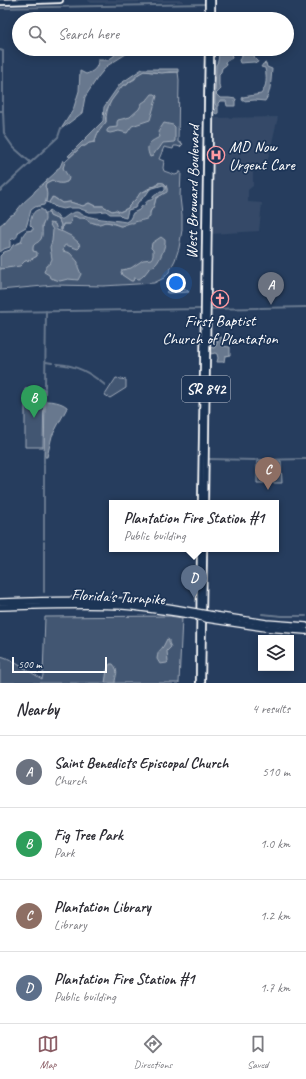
<!DOCTYPE html>
<html lang="en">
<head>
<meta charset="utf-8">
<style>
	:root { --surface:#fff; --page:#f7f7f7; --text:#2b2b33; --muted:#7c7c81; --line:#e1e1e2; --accent:#8a5d65 }
	body { margin:0; font-family:Caveat,sans-serif; background:var(--page); color:var(--text) }
	.controls { position:absolute; right:12px; bottom:12px; display:grid; overflow:hidden; border-radius:0px; box-shadow:0 2px 10px #0003 }
	.controls button { width:36px; height:36px; display:grid; place-items:center; padding:0; border:0; border-bottom:1px solid var(--line); background:var(--surface); color:var(--text); font:20px sans-serif }
	.scale { position:absolute; left:12px; bottom:10px; width:95px; box-sizing:border-box; padding-left:4px; border:2px solid #fff; border-top:0; font-size:11px; line-height:14px; white-space:nowrap; color:#fff; -webkit-text-stroke:3px #1d3557; paint-order:stroke }
	.you { position:absolute; left:176px; top:283px; width:14px; height:14px; margin:-10px; border:3px solid #fff; border-radius:50%; background:#1a73e8; box-shadow:0 0 0 6px #1a73e833 }
	.badge { display:grid; place-items:center; width:26px; height:26px; border-radius:50%; background:var(--accent); color:#fff; font-size:13px; font-weight:700 }
	.pin { position:absolute; translate:-50% -33px; filter:drop-shadow(0 1px 2px #0008) }
	.pin::after { content:''; position:absolute; top:21px; width:14px; height:12px; background:inherit; clip-path:polygon(0 0,100% 0,50% 100%) }
	.popup { position:absolute; left:109px; top:500px; width:170px; height:52px; box-sizing:border-box; display:grid; place-content:center; border-radius:0px; background:var(--surface); filter:drop-shadow(0 1px 3px #0005); font-size:13px; white-space:nowrap; color:var(--muted) }
	.popup b { font-size:15px; color:var(--text) }
	.popup::after { content:''; position:absolute; left:50%; top:100%; margin-left:-8px; border:8px solid transparent; border-top-color:var(--surface) }
	.list { margin:0; padding:0; list-style:none }
	h2 { display:flex; justify-content:space-between; align-items:center; height:52px; margin:0; padding:0 16px; font-size:17px }
	h2 small { font-size:13px; font-weight:400; color:var(--muted) }
	.list li { display:grid; grid-template-columns:26px 1fr auto; gap:12px; align-items:center; box-sizing:border-box; height:72px; padding:0 16px; border-top:1px solid var(--line) }
	.list b { display:block; font-size:15px; white-space:nowrap }
	.list p { margin:0; font-size:13px; white-space:nowrap; color:var(--muted) }
	.list em { font-size:13px; font-style:normal; color:var(--muted) }
	.icon { flex:none; width:22px; height:22px; fill:none; stroke:currentColor; stroke-width:2; stroke-linecap:round; stroke-linejoin:round }
	.map { position:relative; flex:none; width:306px; height:683px; overflow:hidden }
	.search { position:absolute; background:var(--surface); box-shadow:0 2px 10px #0003; left:12px; right:12px; top:12px; height:44px; display:flex; align-items:center; gap:10px; box-sizing:border-box; padding:0 14px; border-radius:22px; color:var(--muted); font-size:15px }
	.sheet { height:340px; background:var(--surface) }
	nav { display:flex; justify-content:space-around; align-items:center; box-sizing:border-box; height:56px; border-top:1px solid var(--line); background:var(--surface); font-size:11px; color:var(--muted) }
	nav a { display:grid; justify-items:center; gap:2px }
	nav .on { color:var(--accent) }
	.map>svg:first-child { display:block }
	.built { fill:#344a68 }
	.green { fill:#425672; stroke:#a0aab8 }
	.water { fill:#67788e; stroke:#a4aebb }
	.lines { fill:none; stroke-linecap:round; stroke-linejoin:round }
	.canal { stroke:#67788e; stroke-width:2 }
	.primary-casing { stroke:#fff; stroke-width:8 }
	.motorway-casing { stroke:#fff; stroke-width:8 }
	.primary { stroke:#1d3557; stroke-width:4.5 }
	.motorway { stroke:#1d3557; stroke-width:5.5 }
	.motorway-bridge-casing { stroke:#fff; stroke-width:8; stroke-linecap:butt }
	.motorway-bridge { stroke:#1d3557; stroke-width:5.5 }
	.labels { text-anchor:middle; stroke-width:3.5; stroke-linejoin:round; paint-order:stroke }
	.shield { fill:#1d3557; stroke:#bbc2cd; stroke-width:1 }
	.shield-label { font-size:15px; font-weight:bold; fill:#fff }
	.poi-label { font-size:16px; fill:#fff; stroke:#1d3557; text-anchor:start }
	.street-label { font-size:16px; fill:#fff; stroke:#1d3557 }
</style>
</head>
<body>
<div class="map">
<svg width="306" height="683" viewBox="0 0 306 683">
	<rect width="100%" height="100%" fill="#263d5e"/>
	<filter id="ink" filterUnits="userSpaceOnUse"><feTurbulence type="fractalNoise" baseFrequency=".025" numOctaves="2"/><feDisplacementMap in="SourceGraphic" scale="8" xChannelSelector="R" yChannelSelector="G"/><feConvolveMatrix kernelMatrix="1 2 1 2 8 2 1 2 1" color-interpolation-filters="sRGB"/></filter>
	<g filter="url(#ink)">
		<g class="built">
			<path d="M87,0H183V2L91,3Z"/>
			<path d="M278,117L265,172L253,171V186L248,190V202L262,203L259,231L211,234L212,118Z"/>
		</g>
		<g class="green">
			<path d="M144,71C156,73 167,73 178,72L179,80L178,142L183,144L180,147L177,146H174L173,149L164,147L159,159L164,161L163,168L164,171L175,175L178,174L179,172H181L180,197L182,215V230L179,248L175,260L169,272L164,278L154,283L103,286L54,285L0,290V269L16,266L27,260H30L37,256L36,252L33,251C32,245 34,244 39,241C41,231 44,222 45,213H49L50,216L59,220L61,225V230H62L63,224H70L72,217L74,216C77,217 79,217 83,218C88,219 92,223 97,224C101,224 103,222 106,222C112,223 116,225 121,226L131,222L148,218L152,208L154,206L156,198L163,194L167,190L166,185L164,183H158L156,186C144,188 137,198 129,206L128,208L119,212L116,210L112,211L103,206H95L89,203L83,206L70,202L62,203L55,198L52,197L49,203L46,202C47,196 47,192 45,186L46,183L52,180C58,183 60,184 67,182L63,168V164L65,162L82,146H85L89,143L95,142C96,133 101,129 106,122C106,106 112,97 123,85H127C129,82 132,81 135,79C138,75 138,73 144,71Z"/>
			<path d="M179,278L183,287L189,292L168,293L166,292L172,287Z"/>
			<path d="M116,378L126,380V388L110,398L105,395Z"/>
			<path d="M25,389H44L43,447H25Z"/>
			<path d="M257,461H281L282,483H257Z"/>
			<path d="M170,616L182,618L179,683H0V656L4,657L9,659L42,679L43,675L45,617Z"/>
		</g>
		<g class="water">
			<path d="M116,49H134L107,66L98,77L85,97L82,113L61,129L73,110L79,91L80,71L86,74C93,72 98,68 98,60H108L114,56Z"/>
			<path d="M216,49H226L231,53L232,58L225,62L226,65L222,68L221,72L219,74V85L221,89L216,94L220,98H229L236,99V100L235,101V106H227L226,101H220L218,103V113L216,114L215,113L216,106L215,103L216,65C219,60 220,55 216,49Z"/>
			<path d="M247,49H260V52L254,56L255,58L258,61L257,63L254,62L240,63L239,60Z"/>
			<path d="M266,63L267,67L272,69C271,79 271,93 265,101L255,100L243,101L242,99L243,97L261,94C267,86 267,78 265,68L261,67L263,64Z"/>
			<path d="M142,69H178V72H169L162,73L144,71L137,75L134,79L129,82L127,85H123L111,101L107,109L105,115L106,122C101,128 96,133 95,142L89,143L85,146H82L70,157L68,156L103,121L104,107L120,84Z"/>
			<path d="M152,94H155L157,96L150,120L132,126L127,133L119,131L110,133L107,132V130L109,128L117,127V122L118,120L130,117L139,109L142,103L148,99Z"/>
			<path d="M164,123L173,125L175,127V141L174,142L163,143L158,150L154,152L153,156L150,157C145,145 149,142 160,137L158,132Z"/>
			<path d="M63,160L65,162L63,168L69,178L68,181C62,185 57,183 52,180L46,183L45,186C48,193 47,199 44,205L35,207L31,210L27,224L26,227L19,231C16,239 18,237 10,240V247L4,249L0,252V225L3,223L9,216L14,214L23,203L33,194L35,191L55,173L57,169L60,167Z"/>
			<path d="M158,183C164,181 168,186 167,192L156,198L154,206L150,212V217C145,221 138,220 133,223C129,222 124,226 120,226C116,224 110,222 106,222C104,222 101,224 99,224C96,224 92,222 89,222C85,216 83,219 78,218C77,217 75,216 74,216L72,217L70,224H63L62,230H61V225L59,220L50,216L49,213L47,212L49,210L53,213L56,214C61,224 64,217 70,214C72,213 74,212 77,212C91,220 111,219 126,222L130,219L133,213L139,210L142,206L145,205C146,200 149,201 153,199V197L159,192H163L165,190V186L163,185L150,189L146,195L144,196L142,199L138,202L135,208L128,210L126,218L122,217L119,214H110L106,211L97,212H89L78,208H68L63,209L55,207L53,205L50,204L49,202L53,197L62,203L70,202L83,206L89,203L95,206H103L112,211L116,210L120,212L128,208L129,206L137,198L140,193L148,190L151,187L156,186L158,185Z"/>
			<path d="M41,209L44,211C45,213 45,217 45,220C44,222 43,224 42,226C42,230 43,235 41,239C37,245 32,242 33,251L37,252V256L30,260L25,261L20,266L0,269V256L4,252L10,250L13,245L21,242L23,235L26,231L33,230V228L30,225C31,217 32,210 41,209Z"/>
			<path d="M49,223L55,224L57,230L63,232L71,236L79,243L80,247L78,249L66,245L64,246L63,251L70,253L78,262V267L81,274L78,280L68,279L60,281L50,278L49,275L44,272L46,266L50,263L52,259L50,247L52,241L53,230Z"/>
			<path d="M161,237L165,240C166,246 160,260 156,264C153,267 150,268 148,270C145,274 143,277 139,279L134,278L133,281H131L122,275L121,272L122,270L131,268L143,260L151,259L153,256V250L151,248L152,243Z"/>
			<path d="M216,337L218,338L222,337L221,343L222,346L230,347V355L225,356L224,362H217L218,358L217,354L215,353L211,354L210,347L214,348L215,347L218,342L212,338Z"/>
			<path d="M45,401C52,401 61,402 67,407V408L52,436L47,457H44Z"/>
			<path d="M167,639L169,640V643L171,647L167,651L168,662L167,663L160,664L157,659C158,649 161,651 164,645C165,643 166,641 167,639Z"/>
			<path d="M110,664H113C120,672 115,675 115,683H105L107,670Z"/>
		</g>
		<g class="lines">
			<g class="canal">
				<path d="M0,8L206,4"/>
				<path d="M205,19L206,5"/>
				<path d="M0,50L3,51V111"/>
				<path d="M0,111H3L4,134L13,147L30,162"/>
				<path d="M203,172L205,49"/>
				<path d="M0,191L58,137L61,128"/>
				<path d="M260,308L306,307"/>
				<path d="M201,309L203,176"/>
				<path d="M209,309L258,308"/>
				<path d="M0,312L203,309"/>
				<path d="M46,362L52,363"/>
				<path d="M57,364C77,365 90,373 105,385"/>
				<path d="M45,387L46,311"/>
				<path d="M45,401V389"/>
				<path d="M208,459L255,460"/>
				<path d="M257,460L306,459"/>
				<path d="M44,463V457"/>
				<path d="M44,539V465"/>
				<path d="M44,592V542"/>
				<path d="M262,614L282,616H306"/>
			</g>
			<defs>
				<g id="primary">
					<path d="M0,2L60,0"/>
					<path d="M208,19V0"/>
					<path d="M212,19V0"/>
					<path d="M201,503L208,49"/>
					<path d="M205,503L211,49"/>
					<path d="M199,683L200,549"/>
					<path d="M202,683L204,549"/>
				</g>
				<g id="motorway">
					<path d="M0,602C40,601 80,599 120,601C145,603 170,607 196,612"/>
					<path d="M0,607C41,606 82,604 123,606C147,608 171,612 196,616"/>
					<path d="M207,614L266,623L306,626"/>
					<path d="M207,619L266,628L306,631"/>
				</g>
			</defs>
			<use href="#primary" class="primary-casing"/>
			<use href="#motorway" class="motorway-casing"/>
			<use href="#primary" class="primary"/>
			<use href="#motorway" class="motorway"/>
			<defs>
				<g id="motorway-bridge">
					<path d="M196,612L207,614"/>
					<path d="M196,616L207,619"/>
				</g>
			</defs>
			<use href="#motorway-bridge" class="motorway-bridge-casing"/>
			<use href="#motorway-bridge" class="motorway-bridge"/>
		</g>
	</g>
	<defs>
		<symbol id="hospital-ring" viewBox="-11 -11 22 22"><circle r="9.5" fill="#1d3557" stroke="#ff9aa2" stroke-width="1.5"/><path d="M-5-5h3v3.5h4V-5h3V5h-3V1.5h-4V5h-3Z" fill="#ff9aa2"/></symbol>
		<symbol id="church-ring" viewBox="-11 -11 22 22"><circle r="9.5" fill="#1d3557" stroke="#ff9aa2" stroke-width="1.5"/><path d="M-1.2-6h2.4v3.5h3.3v2.4h-3.3V6h-2.4V-.1h-3.3v-2.4h3.3Z" fill="#ff9aa2"/></symbol>
	</defs>
	<g fill-rule="evenodd">
		<use href="#hospital-ring" x="206" y="145" width="20" height="20"/>
		<use href="#church-ring" x="210" y="289" width="20" height="20"/>
	</g>
	<g class="labels">
		<rect class="shield" x="182" y="376" width="48" height="26" rx="3"/>
		<g class="shield-label">
			<text x="206" y="394">SR 842</text>
		</g>
		<g class="poi-label">
			<text x="229" y="152">MD Now<tspan x="229" dy="18">Urgent Care</tspan></text>
			<text x="220" y="326" text-anchor="middle">First Baptist<tspan x="220" dy="18">Church of Plantation</tspan></text>
		</g>
		<g class="street-label">
			<text transform="translate(192 192) rotate(-89)" y="6">West Broward Boulevard</text>
			<text transform="translate(118 596) rotate(3)" y="6">Florida's Turnpike</text>
		</g>
	</g>
</svg>
<div class="controls">
<button><svg class="icon" aria-label="layers" viewBox="0 0 24 24"><path d="M12 4l9 5-9 5-9-5zM3 14l9 5 9-5"/></svg></button>
</div>
<div class="scale">500 m</div>
<div class="you"></div>
<div class="pin badge" style="left:271px;top:305px;background:#6b7280">A</div>
<div class="pin badge" style="left:34px;top:418px;background:#2e9e5b">B</div>
<div class="pin badge" style="left:268px;top:490px;background:#8d6e63">C</div>
<div class="pin badge" style="left:194px;top:598px;background:#5c6f8a">D</div>
<div class="popup"><b>Plantation Fire Station #1</b>Public building</div>
<div class="search"><svg class="icon" aria-label="search" viewBox="0 0 24 24"><circle cx="10" cy="10" r="6"/><path d="M15 15l6 6"/></svg>Search here</div>
</div>
<section class="sheet">
<h2>Nearby<small>4 results</small></h2>
<ul class="list">
<li><span class="badge" style="background:#6b7280">A</span><div><b>Saint Benedicts Episcopal Church</b><p>Church</p></div><em>510 m</em></li>
<li><span class="badge" style="background:#2e9e5b">B</span><div><b>Fig Tree Park</b><p>Park</p></div><em>1.0 km</em></li>
<li><span class="badge" style="background:#8d6e63">C</span><div><b>Plantation Library</b><p>Library</p></div><em>1.2 km</em></li>
<li><span class="badge" style="background:#5c6f8a">D</span><div><b>Plantation Fire Station #1</b><p>Public building</p></div><em>1.7 km</em></li>
</ul>
</section>
<nav>
<a class="on"><svg class="icon" aria-label="map" viewBox="0 0 24 24"><path d="M3 6l6-2 6 2 6-2v14l-6 2-6-2-6 2zM9 4v14M15 6v14"/></svg>Map</a>
<a><svg class="icon" aria-label="directions" viewBox="0 0 24 24"><path d="M12 3l9 9-9 9-9-9zM9 14v-3h6M13 9l2 2-2 2"/></svg>Directions</a>
<a><svg class="icon" aria-label="saved" viewBox="0 0 24 24"><path d="M7 4h10v16l-5-4-5 4z"/></svg>Saved</a>
</nav>
</body>
</html>
